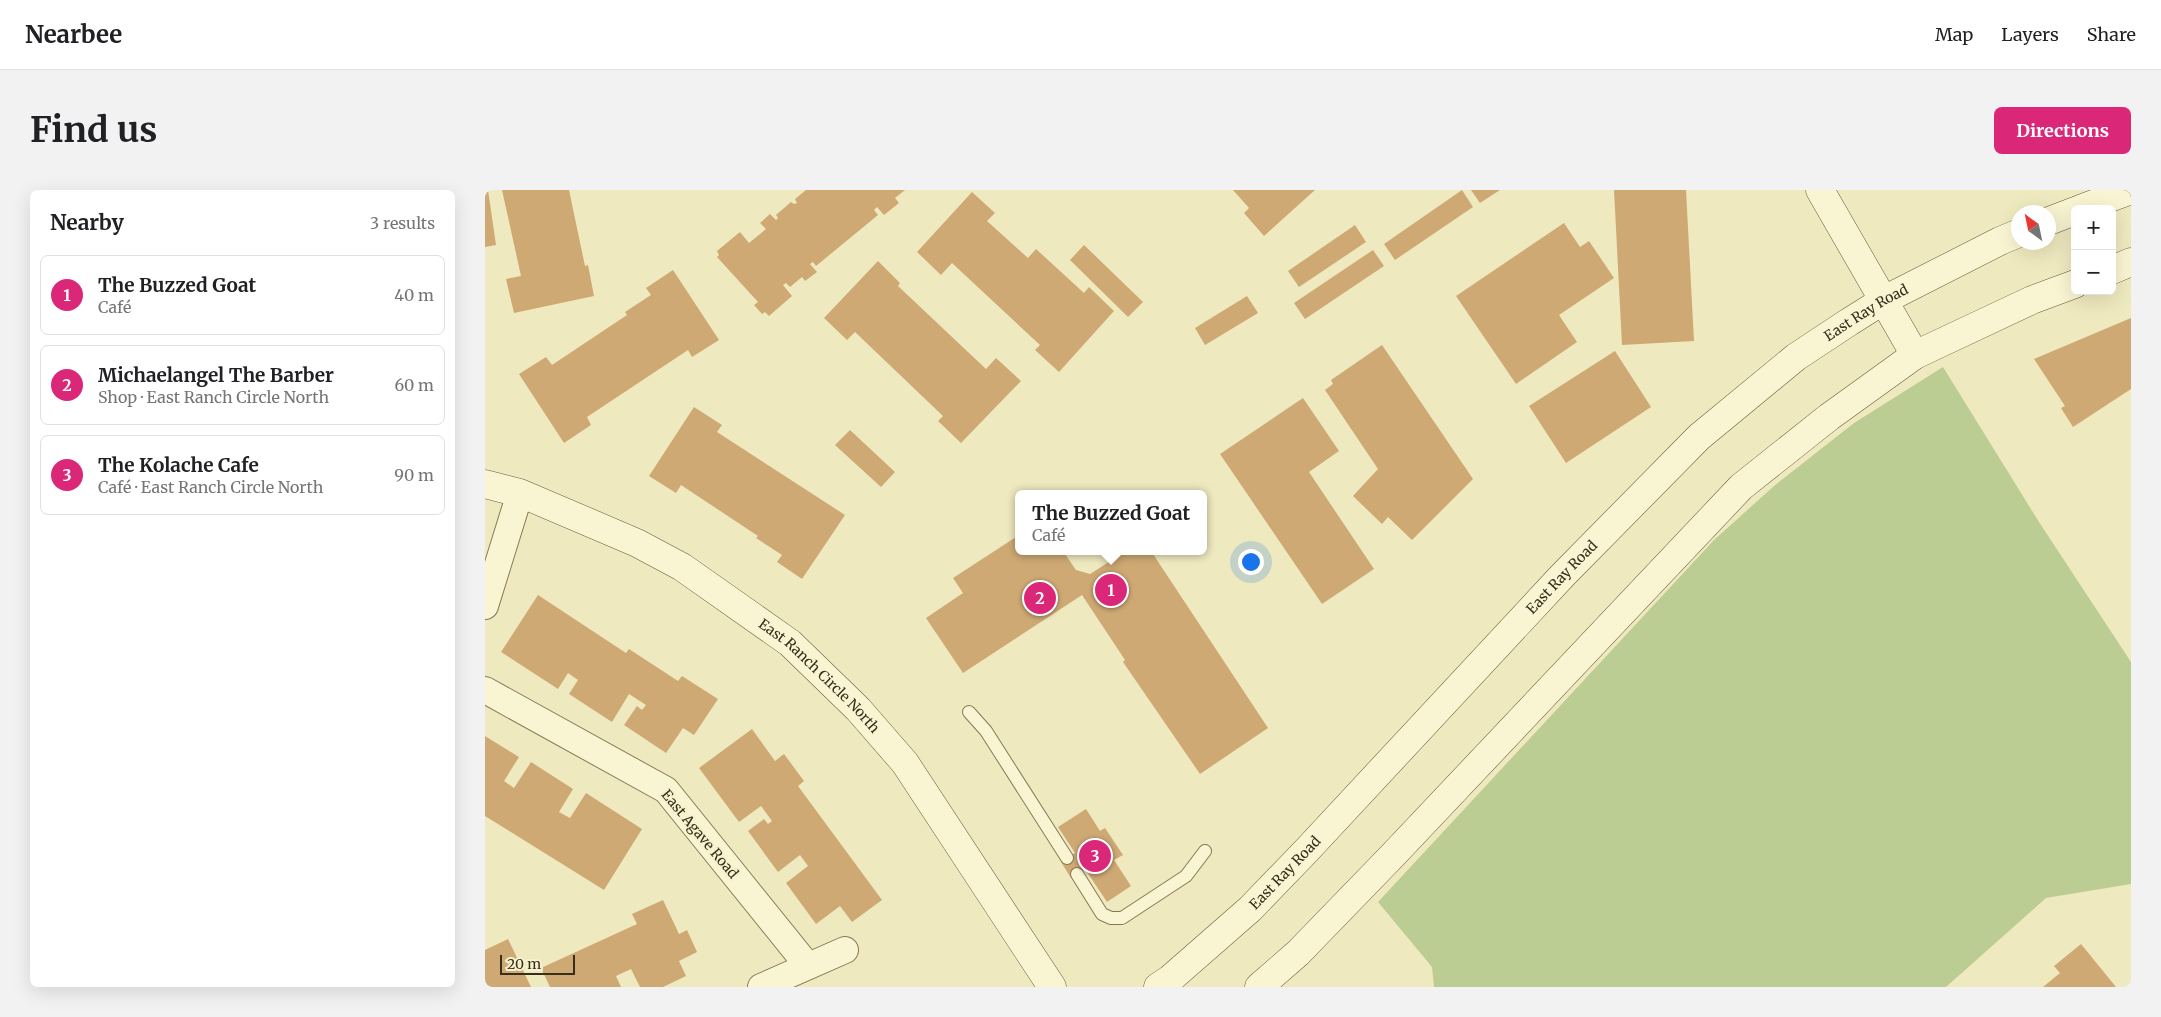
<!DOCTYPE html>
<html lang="en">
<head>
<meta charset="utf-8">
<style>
	:root { --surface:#fff; --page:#f2f2f2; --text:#202124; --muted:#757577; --line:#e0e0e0; --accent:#db2777 }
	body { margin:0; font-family:Merriweather,serif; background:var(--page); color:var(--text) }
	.controls { position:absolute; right:15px; top:15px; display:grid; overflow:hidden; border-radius:8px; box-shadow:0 5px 20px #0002 }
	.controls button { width:45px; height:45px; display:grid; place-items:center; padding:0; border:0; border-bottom:1px solid var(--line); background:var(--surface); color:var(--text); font:25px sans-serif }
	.compass { position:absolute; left:1526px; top:15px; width:45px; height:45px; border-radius:50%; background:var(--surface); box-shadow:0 5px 20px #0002; rotate:327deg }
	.scale { position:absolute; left:15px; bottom:12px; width:75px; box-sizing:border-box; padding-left:5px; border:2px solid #372e1c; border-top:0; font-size:14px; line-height:18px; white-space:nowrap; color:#372e1c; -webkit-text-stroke:4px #f6f2ce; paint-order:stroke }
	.you { position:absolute; left:765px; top:371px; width:18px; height:18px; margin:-12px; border:4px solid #fff; border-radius:50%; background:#1a73e8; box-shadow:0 0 0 8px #1a73e833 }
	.badge { display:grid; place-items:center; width:32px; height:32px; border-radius:50%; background:var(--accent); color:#fff; font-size:16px; font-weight:700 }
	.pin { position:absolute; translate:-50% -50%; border:2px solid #fff; box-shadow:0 1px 5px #0006 }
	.popup { position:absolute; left:530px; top:300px; width:192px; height:65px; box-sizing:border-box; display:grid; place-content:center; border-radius:8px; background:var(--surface); filter:drop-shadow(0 1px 4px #0005); font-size:16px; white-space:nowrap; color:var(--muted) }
	.popup b { font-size:19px; color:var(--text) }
	.popup::after { content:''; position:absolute; left:50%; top:100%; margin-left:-10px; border:10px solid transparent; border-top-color:var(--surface) }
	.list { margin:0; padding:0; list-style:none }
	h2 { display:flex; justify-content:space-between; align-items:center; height:65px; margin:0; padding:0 20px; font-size:21px }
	h2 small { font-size:16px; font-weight:400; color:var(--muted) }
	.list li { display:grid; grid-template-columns:32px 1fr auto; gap:15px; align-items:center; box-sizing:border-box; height:80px; margin:0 10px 10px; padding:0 10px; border:1px solid var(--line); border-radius:8px }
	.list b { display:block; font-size:19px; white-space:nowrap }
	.list p { margin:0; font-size:16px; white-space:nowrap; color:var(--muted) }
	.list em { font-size:16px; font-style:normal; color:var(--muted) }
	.map { position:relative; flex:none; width:1646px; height:797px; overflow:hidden; border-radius:8px }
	header { display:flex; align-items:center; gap:30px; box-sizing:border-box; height:70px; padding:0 25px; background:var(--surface); border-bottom:1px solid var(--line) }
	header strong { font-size:24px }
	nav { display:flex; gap:28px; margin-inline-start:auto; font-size:18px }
	.intro { display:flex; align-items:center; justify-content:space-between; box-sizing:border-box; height:120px; padding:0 30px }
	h1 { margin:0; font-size:35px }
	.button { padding:12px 22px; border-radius:8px; background:var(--accent); color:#fff; font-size:18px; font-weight:700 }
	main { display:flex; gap:30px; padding:0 30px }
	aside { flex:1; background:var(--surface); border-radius:8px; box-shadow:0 5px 20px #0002 }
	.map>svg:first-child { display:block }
	.green { fill:#bccd93 }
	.building { fill:#cea974 }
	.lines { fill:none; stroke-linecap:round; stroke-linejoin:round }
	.lane-casing { stroke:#877957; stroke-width:14 }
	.street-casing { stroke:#877957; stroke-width:28 }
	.secondary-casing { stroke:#695a3a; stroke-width:29 }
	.lane { stroke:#f9f5d2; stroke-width:12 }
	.street { stroke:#f9f5d2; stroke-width:26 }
	.secondary { stroke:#f9f5d2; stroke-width:28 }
	.labels { text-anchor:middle; stroke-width:5; stroke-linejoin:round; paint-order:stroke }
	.street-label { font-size:14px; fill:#372e1c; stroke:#f6f2ce }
</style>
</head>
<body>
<header>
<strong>Nearbee</strong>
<nav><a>Map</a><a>Layers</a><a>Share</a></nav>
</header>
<div class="intro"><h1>Find us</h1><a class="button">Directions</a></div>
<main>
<aside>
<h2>Nearby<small>3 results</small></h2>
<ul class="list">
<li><span class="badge">1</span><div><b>The Buzzed Goat</b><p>Café</p></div><em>40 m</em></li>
<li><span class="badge">2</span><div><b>Michaelangel The Barber</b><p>Shop · East Ranch Circle North</p></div><em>60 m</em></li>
<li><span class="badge">3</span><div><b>The Kolache Cafe</b><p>Café · East Ranch Circle North</p></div><em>90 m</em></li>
</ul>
</aside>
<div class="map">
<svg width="1646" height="797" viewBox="0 0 1646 797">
	<rect width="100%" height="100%" fill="#efe9bf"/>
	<path class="green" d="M1458,177L1554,332L1646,472V694L1561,708L1461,797H949L947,777L893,712L1229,350L1289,296L1369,233Z"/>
	<g class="building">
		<path d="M0,0H3L11,55L0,57Z"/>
		<path d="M17,0H84L100,76L103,75L109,106L29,123L21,89L36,86Z"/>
		<path d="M321,0H420L410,8L414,13L399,25L392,17L389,20L393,25L331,76L328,72L325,74L332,82L320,91L317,87L305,97L301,93L298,95L307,106L284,126L280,122L277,124L269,115L273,112L232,67L234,65L232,61L255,42L264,53L281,39L275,33L285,24L291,30L293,28L291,25L306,12L309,14L312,13L310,9Z"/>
		<path d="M748,0H830L779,46L759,23L764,18Z"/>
		<path d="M977,0L988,17L910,70L899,54Z"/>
		<path d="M986,0H1015L995,13Z"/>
		<path d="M1129,0H1201L1209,151L1137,155Z"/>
		<path d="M487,2L510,23L502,31L543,68L551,59L599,103L604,97L629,121L574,182L550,160L555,155L467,73L456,85L432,62Z"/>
		<path d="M1079,33L1095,57L1104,51L1129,88L1074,125L1092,152L1031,194L971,106Z"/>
		<path d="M870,35L881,52L814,97L803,81Z"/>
		<path d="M599,55L658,112L643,127L585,70Z"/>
		<path d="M888,60L899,76L820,129L809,113Z"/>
		<path d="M393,71L415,93L413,96L501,179L511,168L536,191L476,253L453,231L458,226L370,142L362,150L339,128Z"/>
		<path d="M188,80L234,150L207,167L203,160L102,227L106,235L79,253L34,184L61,167L67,175L142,125L140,122L166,105L161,98Z"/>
		<path d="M762,106L773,123L720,155L710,138Z"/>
		<path d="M1646,128V199L1588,237L1576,218L1580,216L1549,169Z"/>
		<path d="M897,155L988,289L927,350L903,327L897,334L868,306L893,279L840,200L848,194L846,190Z"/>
		<path d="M1130,161L1166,217L1081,273L1044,216Z"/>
		<path d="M818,208L854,261L824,282L889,379L837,414L735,264Z"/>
		<path d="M209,217L237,235L232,242L360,325L317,389L292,372L297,365L271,348L273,346L196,295L191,303L164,286Z"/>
		<path d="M365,240L410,282L396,297L350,255Z"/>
		<path d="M534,345V361H578L591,380L605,384L641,361H666L783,538L715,584L638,472L640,470L597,405L478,483L441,428L478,403L468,388Z"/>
		<path d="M53,405L141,463L144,459L193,491L197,486L233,509L209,545L198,538L181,563L139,535L152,516L157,520L161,515L144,504L127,532L84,504L93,490L83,483L73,499L16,462Z"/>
		<path d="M267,539L290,571L299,564L319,591L313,596L397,710L367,732L355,716L331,734L301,693L323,676L315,665L293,682L263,641L279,629L283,634L287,631L276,616L254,632L214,578Z"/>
		<path d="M0,546L34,567L19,591L29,598L46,572L88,599L74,622L85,628L101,603L157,639L119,700L0,626Z"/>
		<path d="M601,619L615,641L620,638L638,665L629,670L646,696L622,712L600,679L586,688L576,672L590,663L573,637Z"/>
		<path d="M178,710L194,744L202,740L212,762L194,771L201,786L178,797H155L146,779L131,786L136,797H65L56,778L152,734L147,724Z"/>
		<path d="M23,749L46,797H0V760Z"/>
		<path d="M1596,754L1631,797H1558L1575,783L1569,776Z"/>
	</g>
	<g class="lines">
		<defs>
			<g id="lane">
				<path d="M484,522L501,541L582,668"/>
				<path d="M592,684L617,724L626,728H637L701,686L720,661"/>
			</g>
			<g id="street">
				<path d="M0,416L35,303"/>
				<path d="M0,500L181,600L323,776"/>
				<path d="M276,797L360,760"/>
			</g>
			<g id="secondary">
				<path d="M1335,0L1430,165"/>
				<path d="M1595,19L1646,0"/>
				<path d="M1564,31L1590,21"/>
				<path d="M1627,80L1646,72"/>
				<path id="s1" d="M0,294L35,303L152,353L197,377L305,453L373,519L420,573L567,797"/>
				<path id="s2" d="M673,797L685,789L765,719L822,660L1077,386L1214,247L1311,167L1364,132L1399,110L1515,51L1534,43"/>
				<path d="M774,797L813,763L908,665L1256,297L1344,227L1430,165L1547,110L1590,94"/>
			</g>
		</defs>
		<use href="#lane" class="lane-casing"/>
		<use href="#street" class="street-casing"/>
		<use href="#secondary" class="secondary-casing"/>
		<use href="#lane" class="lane"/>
		<use href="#street" class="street"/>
		<use href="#secondary" class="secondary"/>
	</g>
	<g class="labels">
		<g class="street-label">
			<text dy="5" stroke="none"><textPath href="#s2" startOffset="981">East Ray Road</textPath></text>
			<text dy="5" stroke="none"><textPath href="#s2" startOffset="576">East Ray Road</textPath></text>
			<text dy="5" stroke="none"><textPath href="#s1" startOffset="390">East Ranch Circle North</textPath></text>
			<text transform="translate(215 644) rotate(50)" y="5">East Agave Road</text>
			<text dy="5" stroke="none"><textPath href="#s2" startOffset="171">East Ray Road</textPath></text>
		</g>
	</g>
</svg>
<div class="controls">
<button>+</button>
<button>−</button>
</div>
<svg class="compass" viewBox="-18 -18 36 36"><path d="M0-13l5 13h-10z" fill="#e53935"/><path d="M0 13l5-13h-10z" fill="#757577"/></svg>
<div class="scale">20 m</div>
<div class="you"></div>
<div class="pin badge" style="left:626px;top:400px">1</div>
<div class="popup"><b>The Buzzed Goat</b>Café</div>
<div class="pin badge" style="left:555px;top:408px">2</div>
<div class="pin badge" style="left:610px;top:666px">3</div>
</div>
</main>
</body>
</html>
